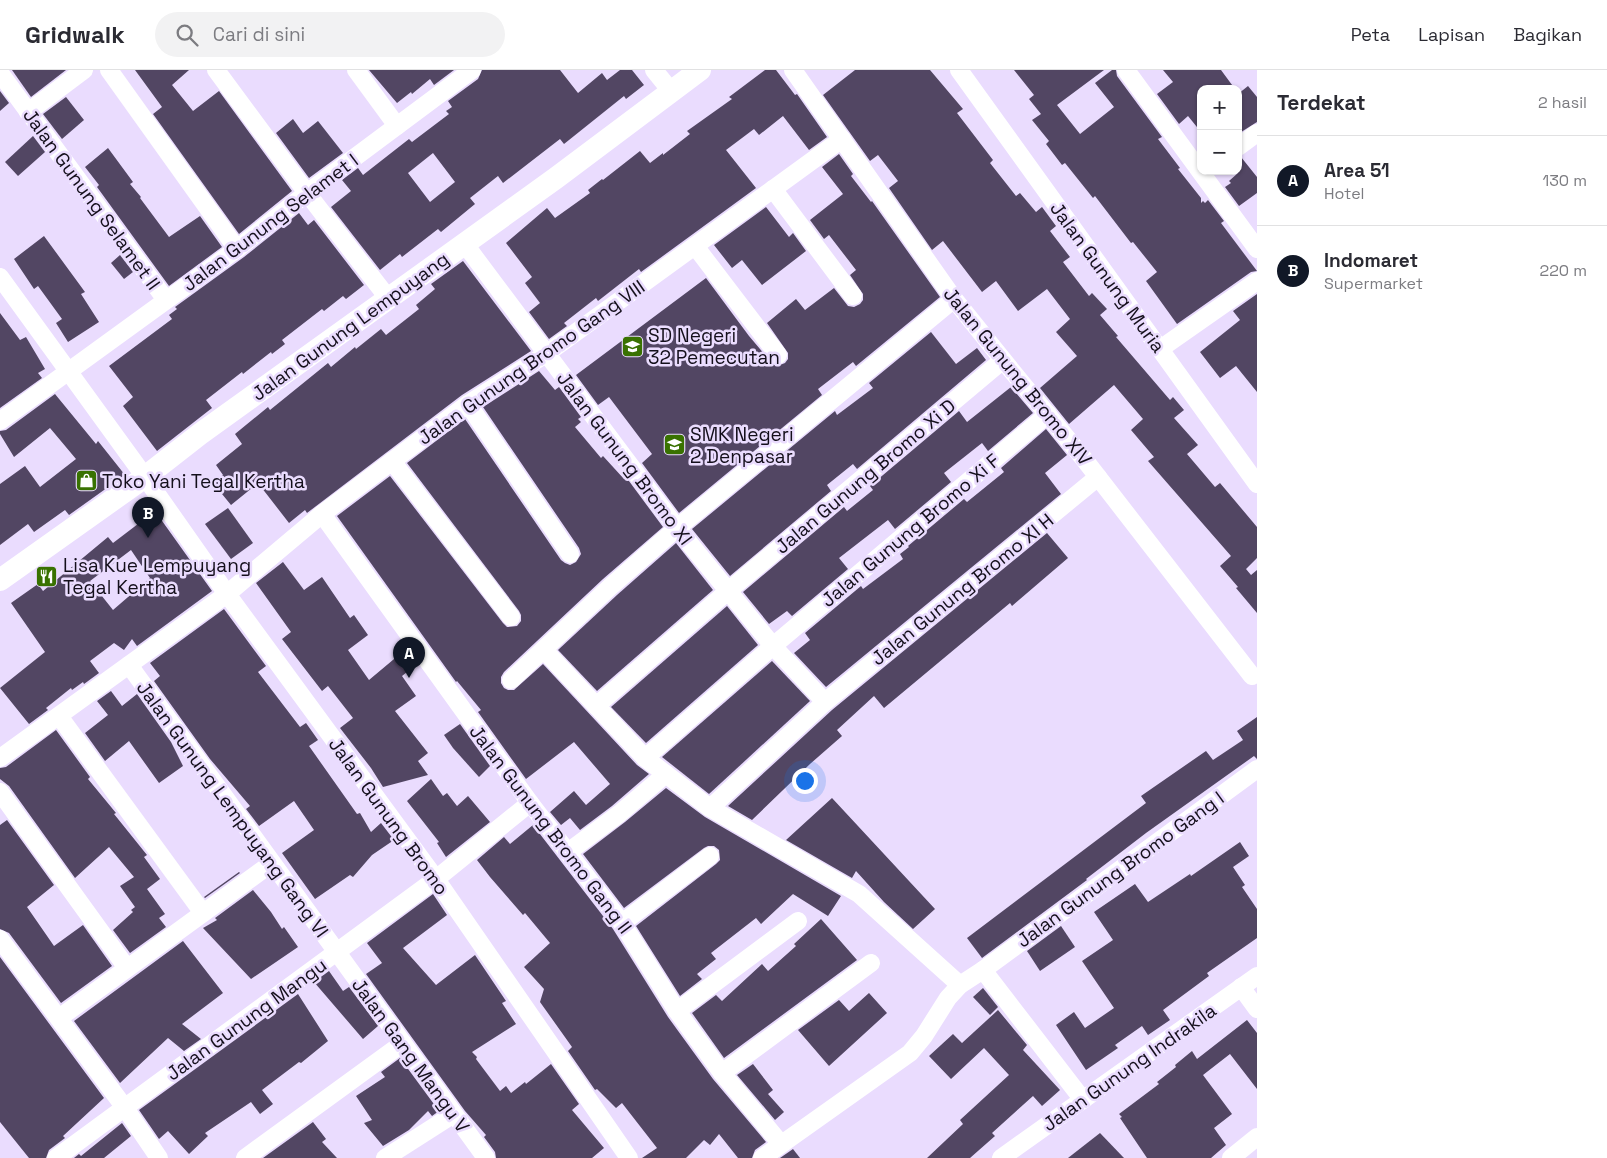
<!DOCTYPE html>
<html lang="id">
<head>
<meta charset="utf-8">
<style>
	:root { --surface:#fff; --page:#f2f2f3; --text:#2b2b33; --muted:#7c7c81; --line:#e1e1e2; --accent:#111827 }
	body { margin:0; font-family:"Space Grotesk",sans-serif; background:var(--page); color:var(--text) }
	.controls { position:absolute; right:15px; top:15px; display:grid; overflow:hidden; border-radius:10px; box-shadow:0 1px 4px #0004 }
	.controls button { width:45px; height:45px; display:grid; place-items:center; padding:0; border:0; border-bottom:1px solid var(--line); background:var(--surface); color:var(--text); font:25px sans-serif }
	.you { position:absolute; left:804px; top:710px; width:18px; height:18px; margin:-12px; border:4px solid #fff; border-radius:50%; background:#1a73e8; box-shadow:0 0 0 8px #1a73e833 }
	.badge { display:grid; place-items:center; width:32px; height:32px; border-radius:50%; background:var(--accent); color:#fff; font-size:16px; font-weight:700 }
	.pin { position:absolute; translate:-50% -41px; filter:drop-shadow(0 1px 2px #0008) }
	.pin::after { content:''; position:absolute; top:26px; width:18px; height:15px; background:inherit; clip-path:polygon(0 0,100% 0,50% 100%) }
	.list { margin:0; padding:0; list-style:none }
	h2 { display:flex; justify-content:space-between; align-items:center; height:65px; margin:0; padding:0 20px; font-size:21px }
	h2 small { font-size:16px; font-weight:400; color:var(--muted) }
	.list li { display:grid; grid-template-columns:32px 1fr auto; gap:15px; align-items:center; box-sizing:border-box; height:90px; padding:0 20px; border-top:1px solid var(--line) }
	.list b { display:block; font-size:19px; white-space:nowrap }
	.list p { margin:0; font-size:16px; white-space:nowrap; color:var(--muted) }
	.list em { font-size:16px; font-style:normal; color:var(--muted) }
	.icon { flex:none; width:28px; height:28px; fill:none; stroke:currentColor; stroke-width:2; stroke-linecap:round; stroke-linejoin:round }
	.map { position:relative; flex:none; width:1257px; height:1088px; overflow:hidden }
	header { display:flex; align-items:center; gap:30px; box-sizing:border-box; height:70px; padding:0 25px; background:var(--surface); border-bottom:1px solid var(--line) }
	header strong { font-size:24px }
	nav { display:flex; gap:28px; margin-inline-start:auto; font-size:18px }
	.search { width:350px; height:45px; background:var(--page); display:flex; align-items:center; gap:12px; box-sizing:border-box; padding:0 18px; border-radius:28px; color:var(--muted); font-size:19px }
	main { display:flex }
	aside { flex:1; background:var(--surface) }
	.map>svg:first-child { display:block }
	.building { fill:#524663; fill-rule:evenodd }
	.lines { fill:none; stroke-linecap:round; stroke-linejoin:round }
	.minor { stroke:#fff; stroke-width:18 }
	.tertiary { stroke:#fff; stroke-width:22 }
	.labels { text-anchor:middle; stroke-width:5; stroke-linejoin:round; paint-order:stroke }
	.street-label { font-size:19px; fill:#140f1b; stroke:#eadcfe }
	.poi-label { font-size:19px; fill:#140f1b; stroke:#eadcfe; text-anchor:start }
</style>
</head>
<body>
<header>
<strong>Gridwalk</strong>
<div class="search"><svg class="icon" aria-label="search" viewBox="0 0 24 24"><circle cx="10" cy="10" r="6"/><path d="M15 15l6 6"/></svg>Cari di sini</div>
<nav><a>Peta</a><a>Lapisan</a><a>Bagikan</a></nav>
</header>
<main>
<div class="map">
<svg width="1257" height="1088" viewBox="0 0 1257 1088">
	<rect width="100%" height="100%" fill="#eadcfe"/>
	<g class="building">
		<path d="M12,0H66L31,27Z"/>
		<path d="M135,0H189L172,15L193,41L219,21L292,121L239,164L153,44L162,37Z"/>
		<path d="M369,0H454L434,15L430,9L412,24L411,22L397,33Z"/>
		<path d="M482,0H560L578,23L602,3L607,10L620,0H632L644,15L626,29L624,26L564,74L560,69L503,113L498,106L470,128L475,134L441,162L438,159L402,187L400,184L380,200L331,137L351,121L342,110L358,98L363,105L409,69L412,72L449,44L446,41L452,37L448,31L478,9ZM433,83L455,112L430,132L408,103Z"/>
		<path d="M765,0H776L795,25L797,24L827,67L809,80L783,46L759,65L754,59L726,80L756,118L641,202L639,199L598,231L596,228L564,253L567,256L549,269L529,242L540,233L525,213L532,207L506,173L547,138L555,148L590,123L588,120L602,109L603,110L640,81L650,93L663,83V85L690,64L687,61L732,29L729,27Z"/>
		<path d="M855,0H930L963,39L957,43L993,90L990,93L1016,126L1020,123L1036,142L1042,137L1056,156L1050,161L1070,187L1063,192L1089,226L1092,223L1107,239L1100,245L1118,266L1116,267L1170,330L1173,327L1184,340L1174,348L1198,375L1187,384L1215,417L1220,413L1257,457V488L1246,499L1251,505L1257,500V543L1236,518L1238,517L1220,496L1231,486L1148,391L1154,387L1131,360L1143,349L1114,315L1069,354L1040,318L1077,286L1056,262L1070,249L1047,219L1018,241L996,211L982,222L943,171L932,180L889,118L898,111L878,85L870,91L823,25Z"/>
		<path d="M1014,0H1104L1057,35L1080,64L1114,37L1095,13L1112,0H1116L1117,6L1162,67L1158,69L1180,98L1178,99L1201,128V133L1203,131L1205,133L1208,130L1224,151L1221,153L1257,201L1251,202L1177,254L1146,211L1157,202L1133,172L1131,173L1095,126L1093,128L1065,93L1062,95L1046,74L1049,71L1032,50L1041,44L1029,29L1034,25Z"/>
		<path d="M1163,0H1221L1235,19H1201V62L1188,46L1179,54L1157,24L1173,12Z"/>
		<path d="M1248,16L1257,27V52L1238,64V24Z"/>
		<path d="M0,21L9,33L0,41Z"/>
		<path d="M66,27L84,50L62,69L43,44Z"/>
		<path d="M293,49L303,63L318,51L343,83L309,108L276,63Z"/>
		<path d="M33,66L45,82L18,106L5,92Z"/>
		<path d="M108,78L133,112L130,114L141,127L140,128L169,167L200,146L222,177L169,216L97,117L99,115L85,97Z"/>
		<path d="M839,84L853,104L851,106L871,132L872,131L940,227L856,296L853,292L818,319L822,325L679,443L642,393L652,384L609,327L598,335L576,305L706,208L749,266L770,291L774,295H780L785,293L788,289V283L767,253L796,229L805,240L834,218L848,236L854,237L860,234L863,230V224L850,205L856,200L829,165L824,169L810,150L843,124L822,97Z"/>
		<path d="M1238,87H1241L1257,107V123L1239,136L1225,117L1231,113L1229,111L1238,103Z"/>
		<path d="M766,137L789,167L793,163L806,181L762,215L742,190L732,198L714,175Z"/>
		<path d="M299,143L308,155L314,150L364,215L346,229L343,226L324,241L322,239L282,270L285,274L272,284L271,282L243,304L242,302L206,330L212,338L157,381L123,336L133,327L109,296L172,249L169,245L177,239L175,237L244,187Z"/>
		<path d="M44,166L85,222L81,224L99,252L68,272L56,253L62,249L38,216L34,219L14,189Z"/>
		<path d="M120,185L133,202L124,209L111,193Z"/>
		<path d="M463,191L531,281L462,325L307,443L305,440L289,453L258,413L231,435L213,413L223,405L216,395L242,374L235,364L268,337L270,340L328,293L331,297L355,277L356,279L381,259L386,265L419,239L416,235L435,219L431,214Z"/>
		<path d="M1257,224V322L1236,296L1220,308L1200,282L1240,250L1233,241Z"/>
		<path d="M0,243L20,270L26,267L45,299L38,303L42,308L0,338Z"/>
		<path d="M931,262L956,294L977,278L986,290L857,399L853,394L827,415L831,421L730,506L692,459L835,341L837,345L873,318L869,313Z"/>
		<path d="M539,301L555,320L559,317L581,347L578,349L581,352L575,357L601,388L603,386L624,409L626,407L663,457L603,509L504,602L501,607V613L504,618L508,620H514L543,594L637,695L649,704L612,736L580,760L570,748L561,755L550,742L574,721L586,735L610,714L574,672L526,709L478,642L481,640L457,611L456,612L337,446L390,406L503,553L507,557L517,556L521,551V545L519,541L407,393L465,349L561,490L565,493L570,495L576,492L581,484L579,478L483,337Z"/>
		<path d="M1011,317L1033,343L988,381L982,373L944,403L951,412L895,459L888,450L839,488L848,499L792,546L787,541L769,554L743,522L844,437L847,441L873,420L870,416L959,341L967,352Z"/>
		<path d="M55,324L96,374L98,371L125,405L69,445L65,440L34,462L28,454L0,475V414L25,396L40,417L76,389L50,358L14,387L0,364V361L6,360Z"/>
		<path d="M1046,359L1067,385L1045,403L1061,424L826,617L794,583L810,570L805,563L861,516L863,519L903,489L900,484L909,477L908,476L964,429L967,432L1004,402L1001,398Z"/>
		<path d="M228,438L253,473L231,489L205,454Z"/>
		<path d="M155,441L212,521L137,576L132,569L124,580L114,573L90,591L99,603L84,614L83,612L72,620L71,618L46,638L48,640L29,654L0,618L45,582L11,533L38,514L43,521L108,467L113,473ZM131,480L150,508L113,540L90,511Z"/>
		<path d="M1047,463L1068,488L1012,536L1010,533L884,638L874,626L837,660L842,666L810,694L752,750L728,736L832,640Z"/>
		<path d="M676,473L713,520L597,621L558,580L617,525Z"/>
		<path d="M283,492L304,520L322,507L350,548L354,545L368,565L348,580L369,610L406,579L417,594L402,606L416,626L395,641L428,683L418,691L428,705L383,717L371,698L340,658L353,648L328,616L322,621L282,569L291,562L256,513Z"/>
		<path d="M727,536L758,575L646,673L611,637Z"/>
		<path d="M224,539L266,596L258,602L300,657L306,653L318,670L309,676L357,744L360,743L371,762L381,753L394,770L372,785L353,807L350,805L315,829L282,783L314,760L294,731L259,756L246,739L250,736L210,689L154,611L160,606L150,593Z"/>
		<path d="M772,591L810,631L709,724L662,687Z"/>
		<path d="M111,621L122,636L137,624L171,672L183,696L159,713L129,671L105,691L85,663L108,645L97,631Z"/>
		<path d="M1257,647V689L1254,686L1146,763L1086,809L1087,810L982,888L967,868L1146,733L1141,726L1206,681L1213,690L1243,670L1237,661Z"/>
		<path d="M460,654L490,696L479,707L453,678L444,665Z"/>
		<path d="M56,660L90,707L88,709L116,743L114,744L147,785L144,787L160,809L147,819L165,844L159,848L166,857L130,883L113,860L133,842L131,840L135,837L120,816L134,807L109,777L75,808L9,716L0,709V698L6,697Z"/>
		<path d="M431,709L443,726L447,723L457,736L468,726L490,752L446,787L437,773L439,772L407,731Z"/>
		<path d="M666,718L705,747L841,826L828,846L793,824L761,854L756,848L711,883L716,889L697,904L702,909L680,926L636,856L716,794L720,790L719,780L714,776H708L704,778L624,838L583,784L625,752Z"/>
		<path d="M832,728L935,839L913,859L884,832L856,801L852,808L786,770Z"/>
		<path d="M7,750L54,815L27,837L54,876L83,855L112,896L61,933L9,863L0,859V755Z"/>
		<path d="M533,755L613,859L668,947L713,1009L766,1072L755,1080L752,1088H738L719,1064L710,1075L704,1070L686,1088H642L657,1078L622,1033L616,1038L597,1019L595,1020L568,981L572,977L540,932L544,919L524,897L550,873L525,843L523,845L490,807L477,790L504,767L510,774Z"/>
		<path d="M1240,772L1249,786L1233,797L1245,815L1242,817L1257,839V868L1207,903L1209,906L1163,940L1170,950L1148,965L1142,956L1115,975L1118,978L1086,1000L1056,955L1074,942L1085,958L1114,938L1082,891L1113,870L1094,842L1135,814L1148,832L1190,804L1191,806Z"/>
		<path d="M239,802L240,803L205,828L204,827Z"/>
		<path d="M253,820L271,842L282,859L284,857L298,877L251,909L203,858L217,850L215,848Z"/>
		<path d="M433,824L447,845L403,878L436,915L475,885L506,931L502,933L516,954L472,982L477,987L476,989L500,1021L506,1016L511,1023L525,1012L526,1014L551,994L579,1034L572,1040L604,1078L592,1088H496L495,1082L484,1067L486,1065L465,1041L366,904L382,893L367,873Z"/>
		<path d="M821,849L857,890L724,988L692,943L716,925L722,931L762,894L768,901L796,876L794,874Z"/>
		<path d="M1061,856L1075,877L1040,901L1027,881Z"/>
		<path d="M183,871L223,923L182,954L201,969L184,981L168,968L120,1013L74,951Z"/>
		<path d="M0,887L104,1028L63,1066L65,1068L49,1080L46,1088H29L0,1052Z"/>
		<path d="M329,901L343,921L349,917L378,956L363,969L314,912Z"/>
		<path d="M983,918L998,937L990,945L973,927Z"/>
		<path d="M869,923L887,943L829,996L798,960L839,930L849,941Z"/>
		<path d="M298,924L328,971L301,993L299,992L262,1020L273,1034L260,1044L251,1032L205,1063L208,1066L189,1084L168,1061L159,1069L139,1040Z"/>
		<path d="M998,940L1027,975L1023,980L1060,1020L1042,1036L1033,1026L992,1063L995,1066L970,1088H927L963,1054L960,1050L1009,1005L984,978L951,1009L929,986L953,964L962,973Z"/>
		<path d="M1247,950L1257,963V1019L1230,984L1203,1005L1232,1044L1214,1058L1226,1075L1211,1088H1147L1120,1048L1122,1047L1119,1044L1159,1014L1157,1012L1176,997L1175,995L1192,981L1197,989Z"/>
		<path d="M400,988L439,1041L432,1046L428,1041L409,1060L383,1076L364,1053L372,1050L356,1026L385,1007L381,1002Z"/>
		<path d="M753,994L773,1020L768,1024L784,1042L775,1050L737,1005Z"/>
		<path d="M313,1052L326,1069L322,1072L337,1088H263Z"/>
		<path d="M122,1053L131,1066L104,1088H74L79,1084L81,1086Z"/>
		<path d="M1100,1063L1124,1088H1068Z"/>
		<path d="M793,1079L800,1088H780Z"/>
	</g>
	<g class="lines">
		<g class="minor">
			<path d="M109,0L237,179"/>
			<path d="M216,0L307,123L388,228"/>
			<path d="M356,0L397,56"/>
			<path d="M654,0L671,21"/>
			<path d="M793,0L954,229L1003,290L1084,389L1252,606"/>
			<path d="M959,0L1257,414"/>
			<path d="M1126,0L1257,179"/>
			<path d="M0,3L166,230"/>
			<path d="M28,42L84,0"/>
			<path d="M1238,77L1257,63"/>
			<path d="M773,119L853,226"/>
			<path d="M464,173L677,458L773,576L825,632"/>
			<path d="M695,176L778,285"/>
			<path d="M0,207L145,407L227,524L436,809L629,1088"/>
			<path d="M1160,279L1257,211"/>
			<path d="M468,334L570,484"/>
			<path d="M0,351L237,179L307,123L472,0"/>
			<path d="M392,391L511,547"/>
			<path d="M322,444L530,733L622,853L677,941L722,1003L781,1074"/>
			<path d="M544,580L645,688L710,738L859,824L960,915"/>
			<path d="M129,595L486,1088"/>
			<path d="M511,610L610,517L677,458L954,229"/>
			<path d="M596,636L728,521L1003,290"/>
			<path d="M59,646L203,843"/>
			<path d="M0,688L227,524L322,444L468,334L546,284L842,69"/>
			<path d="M645,688L773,576L1048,344"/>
			<path d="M0,722L127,898"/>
			<path d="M710,738L825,632L1098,407"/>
			<path d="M568,782L619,744L666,704"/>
			<path d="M622,853L710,786"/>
			<path d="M0,869L125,1038L159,1088"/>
			<path d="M983,900L1083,1030"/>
			<path d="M1241,917L1257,939"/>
			<path d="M677,941L798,851"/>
			<path d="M59,948L272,793"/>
			<path d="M722,1003L871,893"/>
			<path d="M56,1088L436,809L530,733"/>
			<path d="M245,1088L403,973"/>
			<path d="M385,1088L454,1044"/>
			<path d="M762,1088L910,983L924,966L948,928L960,915L983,900L1257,699"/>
			<path d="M1001,1088L1257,906"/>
			<path d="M1231,1088L1257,1067"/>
		</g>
		<path class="tertiary" d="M0,510L145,407L200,364L556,108L700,0"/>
	</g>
	<defs>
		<symbol id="school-square" viewBox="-11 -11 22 22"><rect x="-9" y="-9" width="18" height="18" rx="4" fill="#397201" stroke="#eadcfe"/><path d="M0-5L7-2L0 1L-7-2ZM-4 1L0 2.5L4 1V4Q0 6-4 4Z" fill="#fff"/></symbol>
		<symbol id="shop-square" viewBox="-11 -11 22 22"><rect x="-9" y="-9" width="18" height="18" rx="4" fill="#397201" stroke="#eadcfe"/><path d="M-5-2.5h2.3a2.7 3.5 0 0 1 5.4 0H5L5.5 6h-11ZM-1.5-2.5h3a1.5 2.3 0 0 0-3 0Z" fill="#fff"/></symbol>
		<symbol id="restaurant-square" viewBox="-11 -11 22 22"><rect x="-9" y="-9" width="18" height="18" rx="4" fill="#397201" stroke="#eadcfe"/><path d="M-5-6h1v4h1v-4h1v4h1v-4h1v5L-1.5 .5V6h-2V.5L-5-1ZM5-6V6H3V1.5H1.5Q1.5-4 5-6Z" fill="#fff"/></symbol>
	</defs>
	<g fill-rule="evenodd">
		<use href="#school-square" x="620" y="264" width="25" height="25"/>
		<use href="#school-square" x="662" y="362" width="25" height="25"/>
		<use href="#shop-square" x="74" y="398" width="25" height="25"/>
		<use href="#restaurant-square" x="34" y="494" width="25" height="25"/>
	</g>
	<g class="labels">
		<g class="street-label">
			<text transform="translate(92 129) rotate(54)" y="7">Jalan Gunung Selamet II</text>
			<text transform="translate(270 152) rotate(-37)" y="7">Jalan Gunung Selamet I</text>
			<text transform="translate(1108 207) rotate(54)" y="7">Jalan Gunung Muria</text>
			<text transform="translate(350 256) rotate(-36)" y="7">Jalan Gunung Lempuyang</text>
			<text transform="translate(531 292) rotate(-35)" y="7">Jalan Gunung Bromo Gang VIII</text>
			<text transform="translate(1018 306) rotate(51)" y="7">Jalan Gunung Bromo XIV</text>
			<text transform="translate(625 388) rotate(53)" y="7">Jalan Gunung Bromo XI</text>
			<text transform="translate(865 406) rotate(-40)" y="7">Jalan Gunung Bromo Xi D</text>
			<text transform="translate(910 460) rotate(-40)" y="7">Jalan Gunung Bromo Xi F</text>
			<text transform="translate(962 519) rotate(-39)" y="7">Jalan Gunung Bromo XI H</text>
			<text transform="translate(233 739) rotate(54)" y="7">Jalan Gunung Lempuyang Gang VI</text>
			<text transform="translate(389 746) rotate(54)" y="7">Jalan Gunung Bromo</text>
			<text transform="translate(551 759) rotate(53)" y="7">Jalan Gunung Bromo Gang II</text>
			<text transform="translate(1120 799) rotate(-36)" y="7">Jalan Gunung Bromo Gang I</text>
			<text transform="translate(246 949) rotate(-36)" y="7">Jalan Gunung Mangu</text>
			<text transform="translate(411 985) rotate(54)" y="7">Jalan Gang Mangu V</text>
			<text transform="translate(1129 997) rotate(-35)" y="7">Jalan Gunung Indrakila</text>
		</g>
		<g class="poi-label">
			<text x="648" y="272">SD Negeri<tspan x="648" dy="22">32 Pemecutan</tspan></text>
			<text x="690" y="371">SMK Negeri<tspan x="690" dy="22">2 Denpasar</tspan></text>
			<text x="102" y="418">Toko Yani Tegal Kertha</text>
			<text x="63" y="502">Lisa Kue Lempuyang<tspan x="63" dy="22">Tegal Kertha</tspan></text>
		</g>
	</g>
</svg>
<div class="controls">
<button>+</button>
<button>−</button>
</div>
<div class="you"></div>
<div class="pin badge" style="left:409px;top:608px">A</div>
<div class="pin badge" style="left:148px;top:468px">B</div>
</div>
<aside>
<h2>Terdekat<small>2 hasil</small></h2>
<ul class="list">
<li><span class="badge">A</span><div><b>Area 51</b><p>Hotel</p></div><em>130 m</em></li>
<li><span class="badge">B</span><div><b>Indomaret</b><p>Supermarket</p></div><em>220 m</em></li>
</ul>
</aside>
</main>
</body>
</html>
